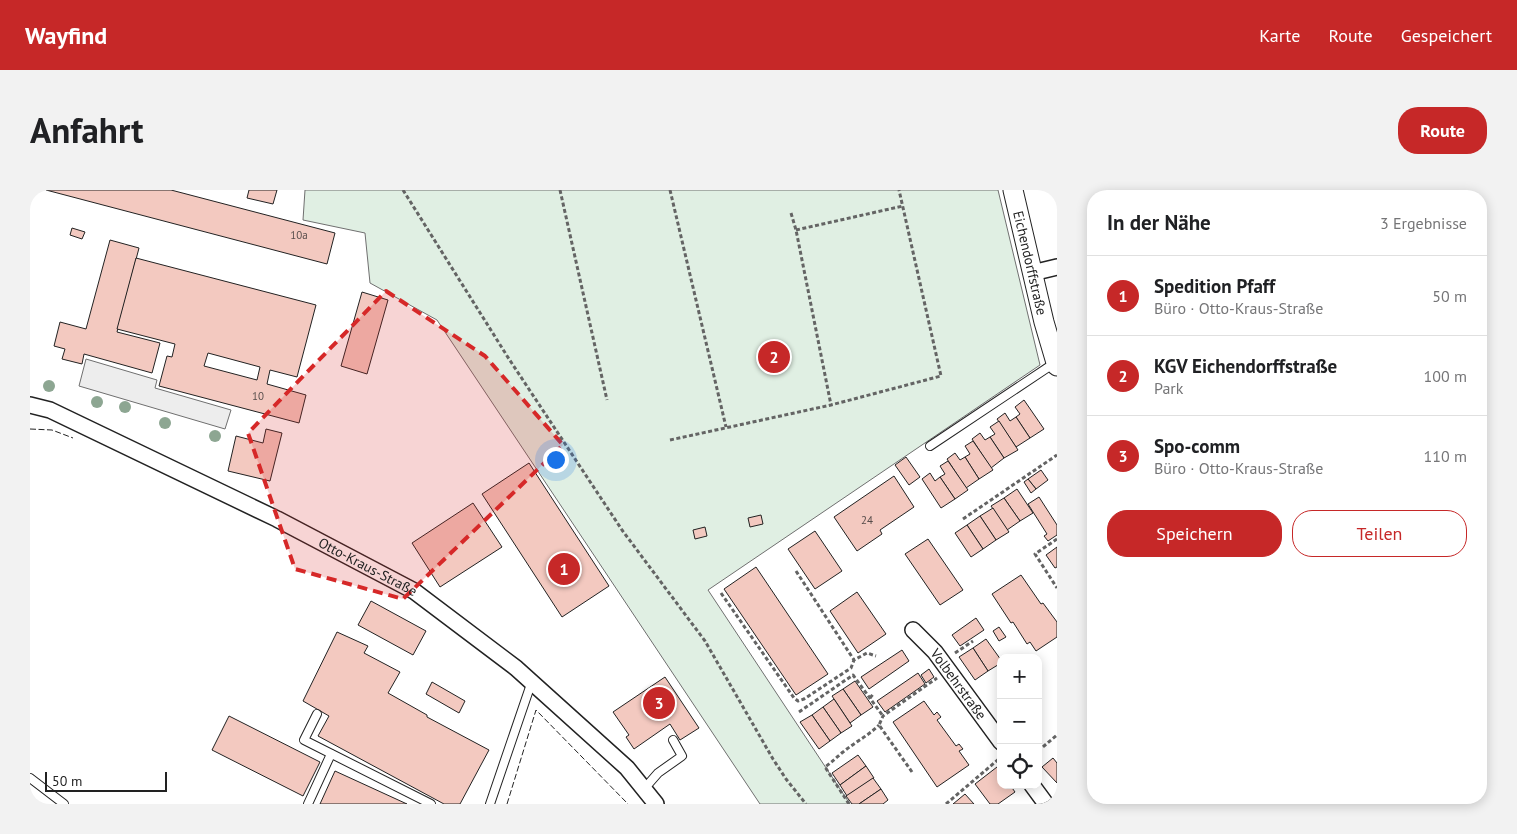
<!DOCTYPE html>
<html lang="de">
<head>
<meta charset="utf-8">
<style>
	:root { --surface:#fff; --page:#f2f2f2; --text:#202124; --muted:#757577; --line:#e0e0e0; --accent:#c62828 }
	body { margin:0; font-family:"PT Sans",sans-serif; background:var(--page); color:var(--text) }
	.controls { position:absolute; right:15px; bottom:15px; display:grid; overflow:hidden; border-radius:10px; box-shadow:0 2px 12px #0003 }
	.controls button { width:45px; height:45px; display:grid; place-items:center; padding:0; border:0; border-bottom:1px solid var(--line); background:var(--surface); color:var(--text); font:25px sans-serif }
	.scale { position:absolute; left:15px; bottom:12px; width:122px; box-sizing:border-box; padding-left:5px; border:2px solid #222; border-top:0; font-size:14px; line-height:18px; white-space:nowrap; color:#222; -webkit-text-stroke:4px #fff; paint-order:stroke }
	.you { position:absolute; left:525px; top:269px; width:18px; height:18px; margin:-12px; border:4px solid #fff; border-radius:50%; background:#1a73e8; box-shadow:0 0 0 8px #1a73e833 }
	.badge { display:grid; place-items:center; width:32px; height:32px; border-radius:50%; background:var(--accent); color:#fff; font-size:16px; font-weight:700 }
	.pin { position:absolute; translate:-50% -50%; border:2px solid #fff; box-shadow:0 1px 5px #0006 }
	.list { margin:0; padding:0; list-style:none }
	h2 { display:flex; justify-content:space-between; align-items:center; height:65px; margin:0; padding:0 20px; font-size:21px }
	h2 small { font-size:16px; font-weight:400; color:var(--muted) }
	.list li { display:grid; grid-template-columns:32px 1fr auto; gap:15px; align-items:center; box-sizing:border-box; height:80px; padding:0 20px; border-top:1px solid var(--line) }
	.list b { display:block; font-size:19px; white-space:nowrap }
	.list p { margin:0; font-size:16px; white-space:nowrap; color:var(--muted) }
	.list em { font-size:16px; font-style:normal; color:var(--muted) }
	.actions { display:flex; gap:10px; padding:15px 20px }
	.actions a { flex:1; padding:11px 0; border:1px solid var(--accent); border-radius:20px; text-align:center; font-size:18px; color:var(--accent) }
	.actions .main { background:var(--accent); color:#fff }
	.icon { flex:none; width:28px; height:28px; fill:none; stroke:currentColor; stroke-width:2; stroke-linecap:round; stroke-linejoin:round }
	.map { position:relative; flex:none; width:1027px; height:614px; overflow:hidden; border-radius:20px }
	header { display:flex; align-items:center; gap:30px; box-sizing:border-box; height:70px; padding:0 25px; background:var(--accent); color:#fff }
	header strong { font-size:24px }
	nav { display:flex; gap:28px; margin-inline-start:auto; font-size:18px }
	.intro { display:flex; align-items:center; justify-content:space-between; box-sizing:border-box; height:120px; padding:0 30px }
	h1 { margin:0; font-size:35px }
	.button { padding:12px 22px; border-radius:20px; background:var(--accent); color:#fff; font-size:18px; font-weight:700 }
	main { display:flex; gap:30px; padding:0 30px }
	aside { flex:1; background:var(--surface); border-radius:20px; box-shadow:0 2px 12px #0003 }
	.map>svg:first-child { display:block }
	.green { fill:#e0efe3; stroke:#6f6f6f }
	.parking { fill:#ededed; stroke:#6f6f6f }
	.building { fill:#f3c9c0; stroke:#222; fill-rule:evenodd }
	.lines { fill:none; stroke-linecap:round; stroke-linejoin:round }
	.service-casing { stroke:#222; stroke-width:10 }
	.minor-casing { stroke:#222; stroke-width:18 }
	.tertiary-casing { stroke:#222; stroke-width:21 }
	.path { stroke:#646464; stroke-width:3; stroke-dasharray:4 2.5; stroke-linecap:butt }
	.service { stroke:#fff; stroke-width:8 }
	.minor { stroke:#fff; stroke-width:15 }
	.tertiary { stroke:#fff; stroke-width:19 }
	.fence { stroke:#222; stroke-width:1; stroke-dasharray:6 2.5; stroke-linecap:butt }
	.tree { fill:#8da692 }
	.marked { fill:#d62828; fill-opacity:0.2; stroke:#d62828; stroke-width:4; stroke-dasharray:10 6; stroke-linejoin:round }
	.labels { text-anchor:middle; stroke-width:4; stroke-linejoin:round; paint-order:stroke }
	.number-label { font-size:11px; fill:#564c4a }
	.street-label { font-size:14px; fill:#222; stroke:#fff }
</style>
</head>
<body>
<header>
<strong>Wayfind</strong>
<nav><a>Karte</a><a>Route</a><a>Gespeichert</a></nav>
</header>
<div class="intro"><h1>Anfahrt</h1><a class="button">Route</a></div>
<main>
<div class="map">
<svg width="1027" height="614" viewBox="0 0 1027 614">
	<rect width="100%" height="100%" fill="#fff"/>
	<path class="green" d="M275,0H968L1010,175L678,400L820,614H730L407,130L340,93L335,43L273,30Z"/>
	<path class="parking" d="M56,169L127,190L125,198L201,220L195,239L49,196Z"/>
	<g class="building">
		<path d="M16,0H141L305,43L297,74Z"/>
		<path d="M219,0H247L243,14L217,8Z"/>
		<path d="M42,38L55,42L52,49L40,45Z"/>
		<path d="M80,50L109,58L87,142L130,153L122,183L54,164L52,174L32,169L35,159L24,156L30,132L56,139Z"/>
		<path d="M106,68L286,115L267,187L240,180L237,194L276,205L269,233L129,196L137,166L142,167L145,154L87,139ZM178,163L230,177L227,190L174,176Z"/>
		<path d="M332,102L358,110L337,184L311,176Z"/>
		<path d="M994,210L1014,239L1000,248L986,227L990,224L985,217Z"/>
		<path d="M975,223L980,231L986,227L1000,248L986,257L967,229Z"/>
		<path d="M969,231L988,260L974,268L960,247L965,244L960,237Z"/>
		<path d="M236,239L252,243L240,291L198,281L206,246L233,253Z"/>
		<path d="M950,243L955,250L960,247L974,268L961,278L942,249Z"/>
		<path d="M943,251L963,280L949,289L935,267L940,264L935,256Z"/>
		<path d="M925,263L930,270L935,267L949,289L936,298L917,269Z"/>
		<path d="M876,267L890,287L879,295L865,275Z"/>
		<path d="M918,271L938,300L925,309L910,287L915,284L910,276Z"/>
		<path d="M499,273L579,396L532,427L452,304Z"/>
		<path d="M1011,280L1018,290L1006,299L998,289Z"/>
		<path d="M900,283L905,291L910,287L925,309L911,318L892,289Z"/>
		<path d="M864,286L884,317L850,340L852,344L827,361L804,327Z"/>
		<path d="M998,289L1006,299L1001,303L994,292Z"/>
		<path d="M987,299L1003,323L990,331L974,308Z"/>
		<path d="M1009,307L1027,335V345L1018,351L1014,346L1017,344L998,314Z"/>
		<path d="M974,308L990,331L977,340L961,316Z"/>
		<path d="M443,313L472,357L410,397L382,353Z"/>
		<path d="M963,318L979,342L966,350L950,326Z"/>
		<path d="M731,325L733,334L720,337L718,328Z"/>
		<path d="M950,326L966,350L953,359L937,335Z"/>
		<path d="M937,335L953,359L941,367L925,343Z"/>
		<path d="M675,337L677,346L665,349L663,340Z"/>
		<path d="M785,341L812,381L785,399L758,359Z"/>
		<path d="M898,349L933,400L910,415L875,364Z"/>
		<path d="M1027,357V377L1025,378L1016,365Z"/>
		<path d="M726,377L798,484L766,505L694,399Z"/>
		<path d="M991,385L1011,414L1013,413L1027,432V447L1006,461L1000,452L997,454L983,432L981,433L962,404Z"/>
		<path d="M827,402L856,444L828,463L800,421Z"/>
		<path d="M341,411L396,441L383,465L328,435Z"/>
		<path d="M946,428L954,440L930,456L922,445Z"/>
		<path d="M969,437L976,447L969,451L963,441Z"/>
		<path d="M307,442L338,456L334,463L370,482L358,503L397,525V527L459,560L430,614H414L288,546L299,526L273,511Z"/>
		<path d="M956,449L971,470V473L958,481L943,458Z"/>
		<path d="M943,458L958,481L945,490L929,467Z"/>
		<path d="M872,460L879,471L839,499L831,487Z"/>
		<path d="M899,479L904,487L896,493L891,485Z"/>
		<path d="M888,483L895,494L855,522L847,511Z"/>
		<path d="M635,487L669,538L650,550L640,534L604,559L596,547L599,545L583,522Z"/>
		<path d="M825,491L843,517L831,525L813,499Z"/>
		<path d="M402,492L435,511L429,523L396,504Z"/>
		<path d="M813,499L831,525L820,533L802,506Z"/>
		<path d="M804,509L822,536L811,543L793,517Z"/>
		<path d="M894,511L904,525L907,522L911,527L907,530L926,556L929,554L933,559L929,561L939,575L907,597L863,532Z"/>
		<path d="M793,517L811,543L800,551L782,525Z"/>
		<path d="M782,525L800,551L789,559L770,532Z"/>
		<path d="M199,526L290,572L273,606L182,560Z"/>
		<path d="M828,565L836,576L810,595L802,583Z"/>
		<path d="M1023,568L1027,573V593L1012,577Z"/>
		<path d="M836,576L844,588L817,606L810,595Z"/>
		<path d="M967,577L971,583V595H980L985,602L968,614H960L945,594Z"/>
		<path d="M305,581L377,614H290Z"/>
		<path d="M843,588L851,599L829,614H822L816,606Z"/>
		<path d="M851,599L858,610L853,614H829Z"/>
		<path d="M935,604L944,614H923Z"/>
	</g>
	<g class="lines">
		<defs>
			<g id="service">
				<path d="M900,256L1026,172"/>
				<path d="M287,524L274,550L401,614"/>
				<path d="M0,588L34,614"/>
				<path d="M614,599L628,583L652,566L643,550"/>
				<path d="M278,614L301,564"/>
				<path d="M460,614L502,491"/>
			</g>
			<g id="minor">
				<path d="M1002,83L1027,77"/>
				<path id="s1" d="M0,215L20,220L247,329L384,401L486,478L597,578L626,614"/>
				<path id="s2" d="M883,440L905,462L971,552"/>
				<path d="M1002,595L1016,614"/>
			</g>
			<g id="tertiary">
				<path id="s3" d="M983,0L1014,132L1027,176"/>
			</g>
		</defs>
		<use href="#service" class="service-casing"/>
		<use href="#minor" class="minor-casing"/>
		<use href="#tertiary" class="tertiary-casing"/>
		<g class="path">
			<path d="M373,0L479,169L592,340L675,451L743,569L756,589L776,614"/>
			<path d="M530,0L577,210"/>
			<path d="M640,0L696,237"/>
			<path d="M761,23L766,40L801,215"/>
			<path d="M766,40L873,16"/>
			<path d="M640,250L801,215L911,186L869,0"/>
			<path d="M933,329L1027,265"/>
			<path d="M1027,349L1005,364L1027,398"/>
			<path d="M766,381L824,470"/>
			<path d="M691,403L764,508L768,511L774,509L821,478L824,470L837,463L846,466"/>
			<path d="M925,463L943,451"/>
			<path d="M840,508L844,503"/>
			<path d="M769,522L823,485L853,526"/>
			<path d="M1008,561L1027,545"/>
			<path d="M882,582L849,535L853,526L907,488"/>
			<path d="M819,614L795,577C802,572 807,567 813,562C825,552 838,546 849,535"/>
			<path d="M916,614L970,568"/>
		</g>
		<use href="#service" class="service"/>
		<use href="#minor" class="minor"/>
		<use href="#tertiary" class="tertiary"/>
		<g class="fence">
			<path d="M0,239L22,240L43,248"/>
			<path d="M477,614L506,520L598,614"/>
		</g>
	</g>
	<g class="tree">
		<circle cx="19" cy="196" r="6"/>
		<circle cx="67" cy="212" r="6"/>
		<circle cx="95" cy="217" r="6"/>
		<circle cx="135" cy="233" r="6"/>
		<circle cx="185" cy="246" r="6"/>
	</g>
	<path class="marked" d="M356,101L455,166L533,255L373,409L265,379L218,243Z"/>
	<g class="labels">
		<g class="number-label">
			<text x="269" y="49">10a</text>
			<text x="228" y="210">10</text>
			<text x="837" y="334">24</text>
		</g>
		<g class="street-label">
			<text dy="5" stroke="none"><textPath href="#s3" startOffset="75">Eichendorffstraße</textPath></text>
			<text dy="5" stroke="none"><textPath href="#s1" startOffset="375">Otto-Kraus-Straße</textPath></text>
			<text dy="5" stroke="none"><textPath href="#s2" startOffset="71">Volbehrstraße</textPath></text>
		</g>
	</g>
</svg>
<div class="controls">
<button>+</button>
<button>−</button>
<button><svg class="icon" aria-label="locate" viewBox="0 0 24 24"><circle cx="12" cy="12" r="6"/><path d="M12 2v4M12 18v4M2 12h4M18 12h4"/></svg></button>
</div>
<div class="scale">50 m</div>
<div class="you"></div>
<div class="pin badge" style="left:534px;top:379px">1</div>
<div class="pin badge" style="left:744px;top:167px">2</div>
<div class="pin badge" style="left:629px;top:513px">3</div>
</div>
<aside>
<h2>In der Nähe<small>3 Ergebnisse</small></h2>
<ul class="list">
<li><span class="badge">1</span><div><b>Spedition Pfaff</b><p>Büro · Otto-Kraus-Straße</p></div><em>50 m</em></li>
<li><span class="badge">2</span><div><b>KGV Eichendorffstraße</b><p>Park</p></div><em>100 m</em></li>
<li><span class="badge">3</span><div><b>Spo-comm</b><p>Büro · Otto-Kraus-Straße</p></div><em>110 m</em></li>
</ul>
<div class="actions"><a class="main">Speichern</a><a>Teilen</a></div>
</aside>
</main>
</body>
</html>
